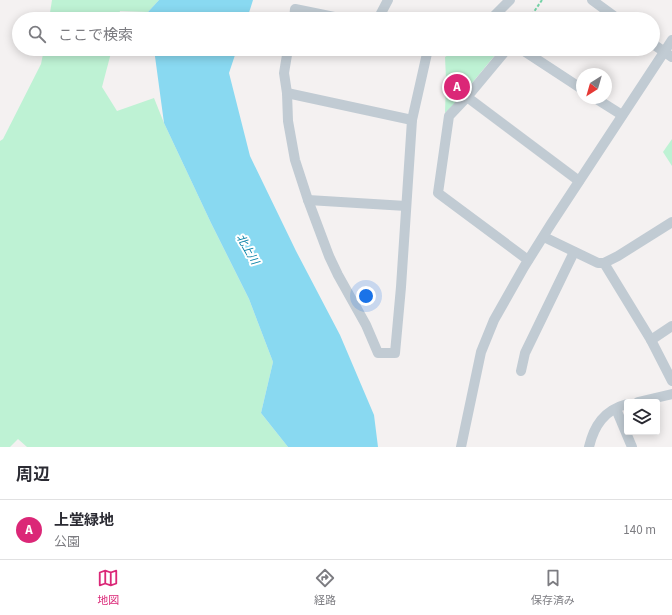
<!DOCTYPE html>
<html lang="ja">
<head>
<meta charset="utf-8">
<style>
	:root { --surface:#fff; --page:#f2f2f3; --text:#2b2b33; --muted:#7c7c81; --line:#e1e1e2; --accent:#db2777 }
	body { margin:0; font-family:"Source Sans 3","Noto Sans JP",sans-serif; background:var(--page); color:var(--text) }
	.controls { position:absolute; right:12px; bottom:12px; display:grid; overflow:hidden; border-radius:4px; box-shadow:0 2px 10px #0003 }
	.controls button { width:36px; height:36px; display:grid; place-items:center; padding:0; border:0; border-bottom:1px solid var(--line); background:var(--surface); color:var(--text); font:20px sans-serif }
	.compass { position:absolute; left:576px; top:68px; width:36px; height:36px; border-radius:50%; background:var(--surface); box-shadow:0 2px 10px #0003; rotate:217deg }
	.you { position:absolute; left:366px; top:296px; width:14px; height:14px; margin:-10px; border:3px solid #fff; border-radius:50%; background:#1a73e8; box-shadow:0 0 0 6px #1a73e833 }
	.badge { display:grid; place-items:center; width:26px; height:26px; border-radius:50%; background:var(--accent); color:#fff; font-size:13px; font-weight:700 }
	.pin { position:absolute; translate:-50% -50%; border:2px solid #fff; box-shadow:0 1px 4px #0006 }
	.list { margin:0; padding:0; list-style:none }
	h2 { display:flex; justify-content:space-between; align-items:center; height:52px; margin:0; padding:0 16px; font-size:17px }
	h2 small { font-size:13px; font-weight:400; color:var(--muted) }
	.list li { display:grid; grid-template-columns:26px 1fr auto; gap:12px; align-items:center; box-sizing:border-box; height:60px; padding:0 16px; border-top:1px solid var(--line) }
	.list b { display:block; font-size:15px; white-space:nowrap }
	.list p { margin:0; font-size:13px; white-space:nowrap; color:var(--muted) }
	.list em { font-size:13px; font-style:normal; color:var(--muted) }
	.icon { flex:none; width:22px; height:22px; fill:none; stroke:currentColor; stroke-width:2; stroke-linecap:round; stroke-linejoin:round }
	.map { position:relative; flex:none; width:672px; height:447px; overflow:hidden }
	.search { position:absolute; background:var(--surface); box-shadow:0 2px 10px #0003; left:12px; right:12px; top:12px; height:44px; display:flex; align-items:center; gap:10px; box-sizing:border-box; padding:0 14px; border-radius:22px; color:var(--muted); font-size:15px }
	.sheet { height:112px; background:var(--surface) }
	nav { display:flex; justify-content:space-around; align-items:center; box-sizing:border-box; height:56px; border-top:1px solid var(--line); background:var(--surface); font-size:11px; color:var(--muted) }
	nav a { display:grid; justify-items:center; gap:2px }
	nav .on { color:var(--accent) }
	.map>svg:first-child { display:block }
	.green { fill:#bef2d4 }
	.water { fill:#89d9f1 }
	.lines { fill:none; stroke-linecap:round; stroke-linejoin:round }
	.path { stroke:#74d2a6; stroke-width:2; stroke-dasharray:3 2; stroke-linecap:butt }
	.minor { stroke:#c1cbd3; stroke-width:10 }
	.labels { text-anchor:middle; stroke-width:4; stroke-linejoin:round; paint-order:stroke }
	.water-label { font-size:11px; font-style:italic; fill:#0680a6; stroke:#fff }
</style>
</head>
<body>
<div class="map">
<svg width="672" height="447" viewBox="0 0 672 447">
	<rect width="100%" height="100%" fill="#f4f1f1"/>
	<g class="green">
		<path d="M52,0H159L148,12L120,11L118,19H49Z"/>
		<path d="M44,49H112L102,87L117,111L154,98L164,123L211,223L249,299L273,362L261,413L288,447H27L18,439L10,447H0V141L3,139L41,64Z"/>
		<path d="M458,49H500L458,100L445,113L446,79L445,57Z"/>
		<path d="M672,139V166L663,152Z"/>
	</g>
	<g class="water">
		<path d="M159,0H253L247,19H149L148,12Z"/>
		<path d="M154,49H237L229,73L250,156L296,251L340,335L374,415L378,447H288L261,413L273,362L249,299L211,223L164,123Z"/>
	</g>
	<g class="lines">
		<path class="path" d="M529,19L542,0"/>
		<g class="minor">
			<path d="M592,0L618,19"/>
			<path d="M294,19L295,9L344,19"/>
			<path d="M378,19L388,0"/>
			<path d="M489,19L493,17L510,0"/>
			<path d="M653,44L672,57"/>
			<path d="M288,49L284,73L287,93L288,121L295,160L308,200L329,256L338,275L366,325L378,353H395L401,287L412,120L428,49"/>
			<path d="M507,49L467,97L449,116L438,193L528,260"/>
			<path d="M521,49L582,89"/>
			<path d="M287,93L412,120"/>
			<path d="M467,97L579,181"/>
			<path d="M595,98L622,115"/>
			<path d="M308,200L406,206"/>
			<path d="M544,237L598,263H604L618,256L672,222"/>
			<path d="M604,263L651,340L672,381"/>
			<path d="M651,340L672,326"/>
			<path d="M521,371L525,353L574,252"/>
			<path d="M638,402L672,394"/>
			<path d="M616,409L632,447"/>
			<path d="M461,447L481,352L494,320L524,267L551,224L672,40"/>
			<path d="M589,447C594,426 604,410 627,404"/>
		</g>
	</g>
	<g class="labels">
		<g class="water-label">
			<text transform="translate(248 249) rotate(60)" y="4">北上川</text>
		</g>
	</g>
</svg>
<div class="controls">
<button><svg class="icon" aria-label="layers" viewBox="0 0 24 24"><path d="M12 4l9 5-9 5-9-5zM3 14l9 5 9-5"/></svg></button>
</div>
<svg class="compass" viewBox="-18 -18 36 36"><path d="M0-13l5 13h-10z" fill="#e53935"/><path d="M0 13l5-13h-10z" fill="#7c7c81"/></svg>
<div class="you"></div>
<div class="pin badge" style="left:457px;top:87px">A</div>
<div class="search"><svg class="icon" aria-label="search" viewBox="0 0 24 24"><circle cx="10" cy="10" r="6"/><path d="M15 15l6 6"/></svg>ここで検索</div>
</div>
<section class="sheet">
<h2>周辺<small></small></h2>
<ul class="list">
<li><span class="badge">A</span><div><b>上堂緑地</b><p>公園</p></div><em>140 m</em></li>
</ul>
</section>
<nav>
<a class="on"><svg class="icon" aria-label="map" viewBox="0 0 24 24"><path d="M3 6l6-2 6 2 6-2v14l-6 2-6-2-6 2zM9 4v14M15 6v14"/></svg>地図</a>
<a><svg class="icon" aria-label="directions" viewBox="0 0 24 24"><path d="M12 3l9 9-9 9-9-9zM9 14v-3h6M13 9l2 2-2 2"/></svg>経路</a>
<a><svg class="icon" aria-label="saved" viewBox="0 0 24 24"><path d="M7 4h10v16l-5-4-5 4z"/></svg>保存済み</a>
</nav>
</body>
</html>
